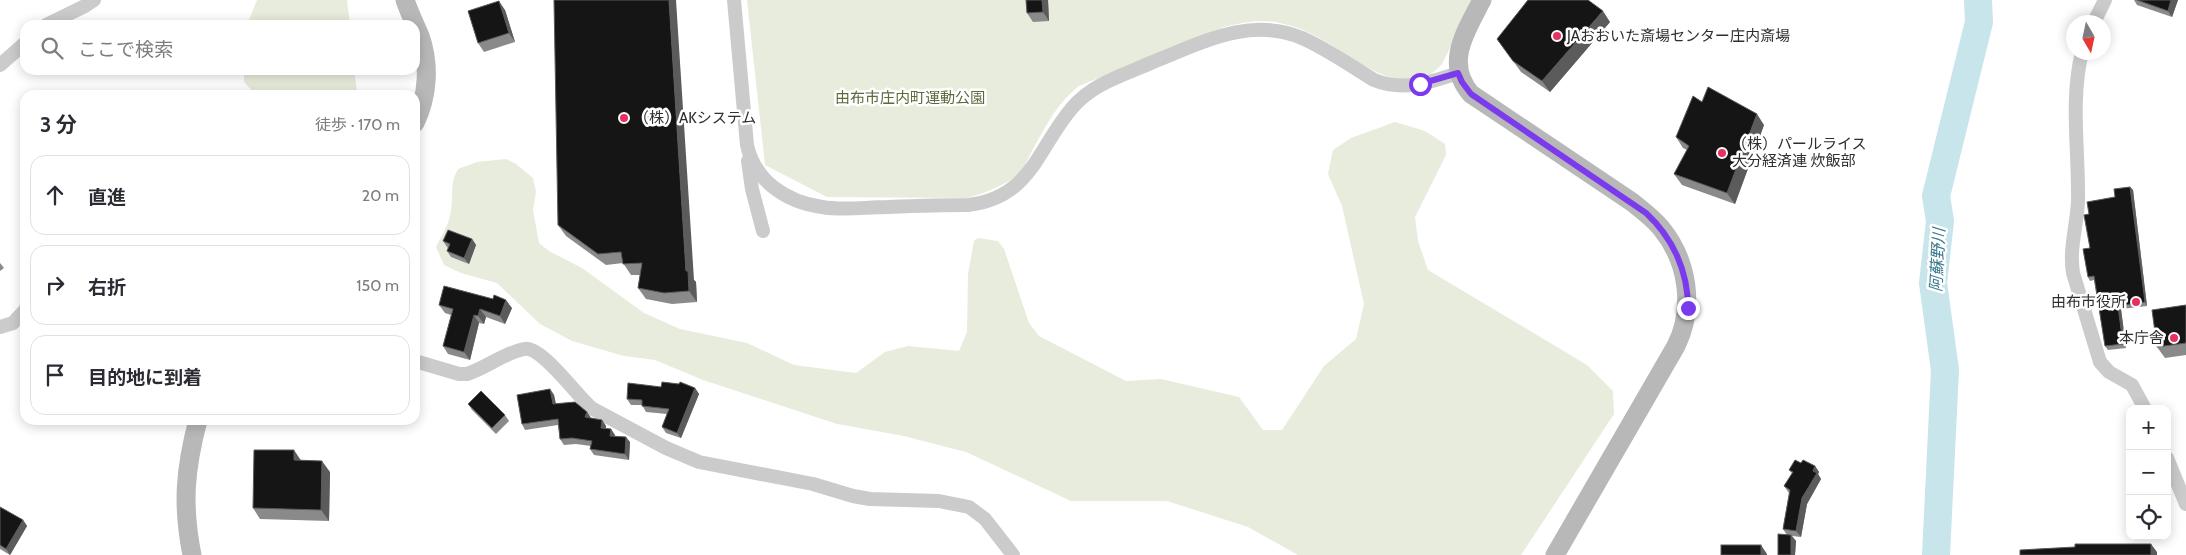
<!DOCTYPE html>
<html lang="ja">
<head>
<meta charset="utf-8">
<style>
	:root { --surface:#fff; --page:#f7f7f7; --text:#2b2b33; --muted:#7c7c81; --line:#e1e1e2 }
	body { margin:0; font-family:Cabin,"Noto Sans JP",sans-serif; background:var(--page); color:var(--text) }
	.controls { position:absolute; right:15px; bottom:15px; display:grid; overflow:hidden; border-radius:10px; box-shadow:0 2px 12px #0003 }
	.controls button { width:45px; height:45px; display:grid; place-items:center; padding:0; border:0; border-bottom:1px solid var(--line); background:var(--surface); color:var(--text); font:25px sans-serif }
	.compass { position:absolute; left:2066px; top:15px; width:45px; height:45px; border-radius:50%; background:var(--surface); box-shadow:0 2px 12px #0003; rotate:171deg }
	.stop { position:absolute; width:15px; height:15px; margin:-11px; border:4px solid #7c3aed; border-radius:50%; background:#fff }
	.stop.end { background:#7c3aed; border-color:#fff; box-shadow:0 1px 5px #0008 }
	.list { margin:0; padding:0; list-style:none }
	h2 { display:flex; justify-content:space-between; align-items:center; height:65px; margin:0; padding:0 20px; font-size:21px }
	h2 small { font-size:16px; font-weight:400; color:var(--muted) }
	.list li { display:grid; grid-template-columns:32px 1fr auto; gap:15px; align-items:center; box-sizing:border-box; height:80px; margin:0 10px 10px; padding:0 10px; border:1px solid var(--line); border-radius:15px }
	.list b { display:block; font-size:19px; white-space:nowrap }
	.list em { font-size:16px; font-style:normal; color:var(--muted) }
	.icon { flex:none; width:28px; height:28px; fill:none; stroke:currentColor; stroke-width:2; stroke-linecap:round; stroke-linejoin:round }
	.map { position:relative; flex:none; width:2186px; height:555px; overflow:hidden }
	.search { position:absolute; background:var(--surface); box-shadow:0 2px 12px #0003; left:20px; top:20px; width:400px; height:55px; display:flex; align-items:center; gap:12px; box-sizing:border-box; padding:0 18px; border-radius:15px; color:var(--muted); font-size:19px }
	.panel { position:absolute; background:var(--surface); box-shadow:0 2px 12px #0003; left:20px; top:90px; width:400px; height:335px; border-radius:15px }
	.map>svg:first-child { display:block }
	.green { fill:#e7ecdc }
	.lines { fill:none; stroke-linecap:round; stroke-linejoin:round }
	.river { stroke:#c8e5ec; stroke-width:28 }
	.street { stroke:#cbcbcb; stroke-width:14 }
	.secondary { stroke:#b8b8b8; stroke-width:19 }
	.wall { fill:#8a8a8a }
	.shaded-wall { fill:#5b5b5b }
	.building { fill:#151515; stroke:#5b5b5b }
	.route { stroke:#7c3aed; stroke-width:6 }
	.poi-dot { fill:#e6305f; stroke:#fff; stroke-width:2 }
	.labels { text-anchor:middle; stroke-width:5; stroke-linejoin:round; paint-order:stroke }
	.poi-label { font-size:15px; fill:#2e2e2e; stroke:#fff; text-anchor:start }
	.park-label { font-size:15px; fill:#5a6a3b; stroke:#fff }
	.water-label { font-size:16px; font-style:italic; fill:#3a7a8b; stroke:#fff }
</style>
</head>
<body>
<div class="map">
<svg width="2186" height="555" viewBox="0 0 2186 555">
	<rect width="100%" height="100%" fill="#fff"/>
	<g class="green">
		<path d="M257,0H347L350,25H247Z"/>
		<path d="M747,0H1474L1442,64C1407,104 1356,59 1323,40C1311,33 1298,27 1284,24C1264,18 1244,22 1224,27L1079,86C1057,103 1046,126 1032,151C1028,158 1025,168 1019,174C1004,186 985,193 967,198L827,197L765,165Z"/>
		<path d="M244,70H354L357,92L354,95H256L244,82Z"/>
		<path d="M1395,122L1425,131L1445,144L1446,155L1415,217L1418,241L1428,270L1587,365L1613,391L1614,414L1521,555H1298L1248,527L1167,501H1071L966,452L904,436L837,424L703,380L655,360L624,356L572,341L540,324L497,283L461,273L444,265L436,247C442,235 450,223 451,210C454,193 449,185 458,169L477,162L506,159L516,164L533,178L536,192L533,210L539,243L549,251L582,268L644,313L680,329L747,343L794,365L856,373L885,352L908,346L959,351L967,332L968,274L974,241L978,238L998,241L1004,249L1029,323L1039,336L1126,381L1161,379L1239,397L1263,430H1282L1324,366L1356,339L1364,304L1342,206L1328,174L1333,150L1351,138Z"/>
	</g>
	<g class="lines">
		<path class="river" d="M1936,555L1945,370L1933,283L1940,221L1936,196L1979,22L1978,0"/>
		<g class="street">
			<path d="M734,0L747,145C755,181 786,202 822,207C843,211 866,207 887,207C914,206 941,205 968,205C1031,198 1037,149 1072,108C1093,83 1124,75 1153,62C1201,43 1250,16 1302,38C1327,49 1351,66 1374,80C1404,92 1430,82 1458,73"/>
			<path d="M2094,22L2105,0"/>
			<path d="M46,25L85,6L94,0"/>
			<path d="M2082,52C2070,100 2079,152 2078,201C2077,226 2069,248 2073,273L2100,362L2109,372L2132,385L2145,409"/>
			<path d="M0,65L25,43"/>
			<path d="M748,161L752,189L763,231"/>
			<path d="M0,327L13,323L25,310"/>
			<path d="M415,361L459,374H467C486,368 504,353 524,349C542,345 578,398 593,409L666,448L699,462L813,484L853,496L870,499L939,501L969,507L985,519L1013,555"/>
			<path d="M2167,458L2186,504"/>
		</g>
		<g class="secondary">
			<path d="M405,0C409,12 415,24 420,36C430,64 428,96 415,123"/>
			<path d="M1482,0C1466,31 1444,63 1471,94L1632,202C1642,210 1653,218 1661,228C1688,261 1695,308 1676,346L1555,555"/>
			<path d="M192,555C182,505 185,469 198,420"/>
		</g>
	</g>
	<g class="wall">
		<path d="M1026,0H1048L1049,21L1033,22L1027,13Z"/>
		<path d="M2134,0H2178L2172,17L2137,5Z"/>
		<path d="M505,10L515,42L484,52L478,43Z"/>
		<path d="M1610,22L1550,92L1521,72L1497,39Z"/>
		<path d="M1702,102L1764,125L1735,204L1682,185L1674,174L1687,150L1683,148L1676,137Z"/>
		<path d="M2130,187L2133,190L2147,306L2121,309L2126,348L2108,350L2105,346L2094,280L2090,281L2088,277L2090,248L2089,214Z"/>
		<path d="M558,225L694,280L696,282L697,302L672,304L646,299L638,288L640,275H631L623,263L606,265L566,236Z"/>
		<path d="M472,239L476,245L469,264L451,257L447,251L448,248L447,247L443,241Z"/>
		<path d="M0,263L4,268L0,271Z"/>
		<path d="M439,305L512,308L505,324L486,317L484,324L479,323L470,360L448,354L443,346L451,315L445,313Z"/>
		<path d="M2186,305V355L2165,358L2157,347Z"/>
		<path d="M661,387L695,388L699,394L681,438L666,433L662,427L667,414L646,412L642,405H631L627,399Z"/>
		<path d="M550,389L554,395L556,404L587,412L591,418L602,420L606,426V429H611L615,436L630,442L629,460L594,455L590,449L591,446L576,444L564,445L560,439L558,425L525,430L522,424Z"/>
		<path d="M468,404L505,415L509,421L496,434L472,410Z"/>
		<path d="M301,461L330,472L329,521L260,519L253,508Z"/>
		<path d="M1801,463L1815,466L1819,472L1818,474L1821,479L1807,504L1801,537L1792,536L1796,541L1795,555H1778L1787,535L1783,529L1789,493L1784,486L1792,473L1789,470Z"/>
		<path d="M0,507L23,520L27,526L10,555L0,549Z"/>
	</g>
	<g class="shaded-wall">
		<path d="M669,0H676L694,280L696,282L697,302L689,291L686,271Z"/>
		<path d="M1042,0H1048L1049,21L1043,12Z"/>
		<path d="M2171,0H2178L2172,17L2168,11Z"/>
		<path d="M499,1L505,10L515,42L509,33Z"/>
		<path d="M1603,11L1610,22L1550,92L1542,81Z"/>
		<path d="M1757,114L1764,125L1735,204L1727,193Z"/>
		<path d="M2130,187L2133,190L2147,306L2145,302Z"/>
		<path d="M472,239L476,245L469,264L464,258Z"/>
		<path d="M506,300L512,308L505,324L500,316Z"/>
		<path d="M2118,306L2121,309L2126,348L2123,344Z"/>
		<path d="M480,309L486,317L484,324L478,316Z"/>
		<path d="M474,315L479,323L470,360L464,352Z"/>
		<path d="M695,388L699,394L681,438L677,433Z"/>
		<path d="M550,389L554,395L557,410L553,404Z"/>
		<path d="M587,412L591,418L585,417Z"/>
		<path d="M602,420L606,426L605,434L601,428Z"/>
		<path d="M611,429L615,435L614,441L610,436Z"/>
		<path d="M626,437L630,442L629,460L625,454Z"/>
		<path d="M294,450L302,462L294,460Z"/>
		<path d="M322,461L330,472L329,521L321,510Z"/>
		<path d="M1815,466L1819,472L1818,474L1821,479L1807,504L1801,537L1796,531L1802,498L1813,471Z"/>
		<path d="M23,520L27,526L10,555L6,549Z"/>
		<path d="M1791,535L1796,541L1795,555H1791Z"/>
		<path d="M2151,544L2157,552V555H2151Z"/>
		<path d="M1761,545L1767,554V555H1761Z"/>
	</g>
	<g class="building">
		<path d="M554,0H669L686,271H688L689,291L664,293L638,288L642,263L623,264L621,252L598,254L558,225Z"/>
		<path d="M1026,0H1042L1043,12L1027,13Z"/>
		<path d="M1528,0H1588L1603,11L1542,81L1513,61L1497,39Z"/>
		<path d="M2137,0H2171L2168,11Z"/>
		<path d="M499,1L509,33L478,43L468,11Z"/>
		<path d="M1708,87L1757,114L1727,193L1674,174L1689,146L1676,137L1693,96L1702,102Z"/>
		<path d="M2130,187L2145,302L2118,306L2123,344L2105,346L2094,276L2088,277L2083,249L2090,248L2084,215L2089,214L2087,202L2115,197L2114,189Z"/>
		<path d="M448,230L472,239L464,258L447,251L450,244L443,241Z"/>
		<path d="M444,286L493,299L494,295L506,300L500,316L480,309L478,316L474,315L464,352L443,346L453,309L439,305Z"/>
		<path d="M2186,305V343L2157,347L2152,310Z"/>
		<path d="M662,382L679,384L680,382L695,388L677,433L662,427L669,409L642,406V400L627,399L628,383L661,387Z"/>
		<path d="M550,389L553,404L575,402L587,412L585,417L602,420L601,428L611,429L610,436L626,437L625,454L590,449L592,441L572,438L560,439L558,419L522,424L517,395Z"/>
		<path d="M481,391L505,415L492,428L468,404Z"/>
		<path d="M254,450H294V460L322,461L321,510L253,508Z"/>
		<path d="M1795,460L1801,463L1803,460L1815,466L1813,471L1817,473L1802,498L1796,531L1783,529L1790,490L1784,486L1793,472L1789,470Z"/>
		<path d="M0,507L23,520L6,549L0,545Z"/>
		<path d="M1778,534L1791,535V555H1778Z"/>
		<path d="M2075,544H2151V555H2020V550L2075,547Z"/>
		<rect x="1721" y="545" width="40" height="10"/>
	</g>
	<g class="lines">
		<path class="route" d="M1420,84L1458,73L1462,82L1471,94L1646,213C1673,238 1688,271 1688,308"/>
	</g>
	<g class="poi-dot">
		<circle cx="1557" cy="36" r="5"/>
		<circle cx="624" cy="118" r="5"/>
		<circle cx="1722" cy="153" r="5"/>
		<circle cx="2136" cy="302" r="5"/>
		<circle cx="2174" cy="338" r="5"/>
	</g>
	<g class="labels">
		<g class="poi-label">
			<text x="1567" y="41">JAおおいた斎場センター庄内斎場</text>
			<text x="634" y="123">（株）AKシステム</text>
			<text x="1732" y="149">（株）パールライス<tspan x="1732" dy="17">大分経済連 炊飯部</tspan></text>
			<text x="2126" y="307" text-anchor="end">由布市役所</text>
			<text x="2164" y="343" text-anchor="end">本庁舎</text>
		</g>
		<g class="park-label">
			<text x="910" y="103">由布市庄内町運動公園</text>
		</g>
		<g class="water-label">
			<text transform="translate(1937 260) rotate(-87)" y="6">阿蘇野川</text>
		</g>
	</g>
</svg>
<div class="controls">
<button>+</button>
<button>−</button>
<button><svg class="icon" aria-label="locate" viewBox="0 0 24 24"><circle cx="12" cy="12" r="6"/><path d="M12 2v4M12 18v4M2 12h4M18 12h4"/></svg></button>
</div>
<svg class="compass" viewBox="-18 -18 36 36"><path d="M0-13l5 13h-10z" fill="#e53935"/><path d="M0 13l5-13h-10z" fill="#7c7c81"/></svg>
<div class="stop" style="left:1420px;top:84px"></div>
<div class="stop end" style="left:1688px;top:308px"></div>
<div class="search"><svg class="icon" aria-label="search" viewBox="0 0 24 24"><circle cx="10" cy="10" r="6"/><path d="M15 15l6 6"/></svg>ここで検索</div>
<section class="panel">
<h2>3 分<small>徒歩 · 170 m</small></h2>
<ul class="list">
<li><svg class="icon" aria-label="ahead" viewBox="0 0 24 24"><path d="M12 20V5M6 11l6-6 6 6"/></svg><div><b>直進</b></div><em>20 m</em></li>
<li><svg class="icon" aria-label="right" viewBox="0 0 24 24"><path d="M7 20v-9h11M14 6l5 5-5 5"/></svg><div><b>右折</b></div><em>150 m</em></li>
<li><svg class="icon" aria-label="arrive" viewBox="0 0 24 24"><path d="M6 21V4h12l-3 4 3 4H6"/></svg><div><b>目的地に到着</b></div></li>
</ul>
</section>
</div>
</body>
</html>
